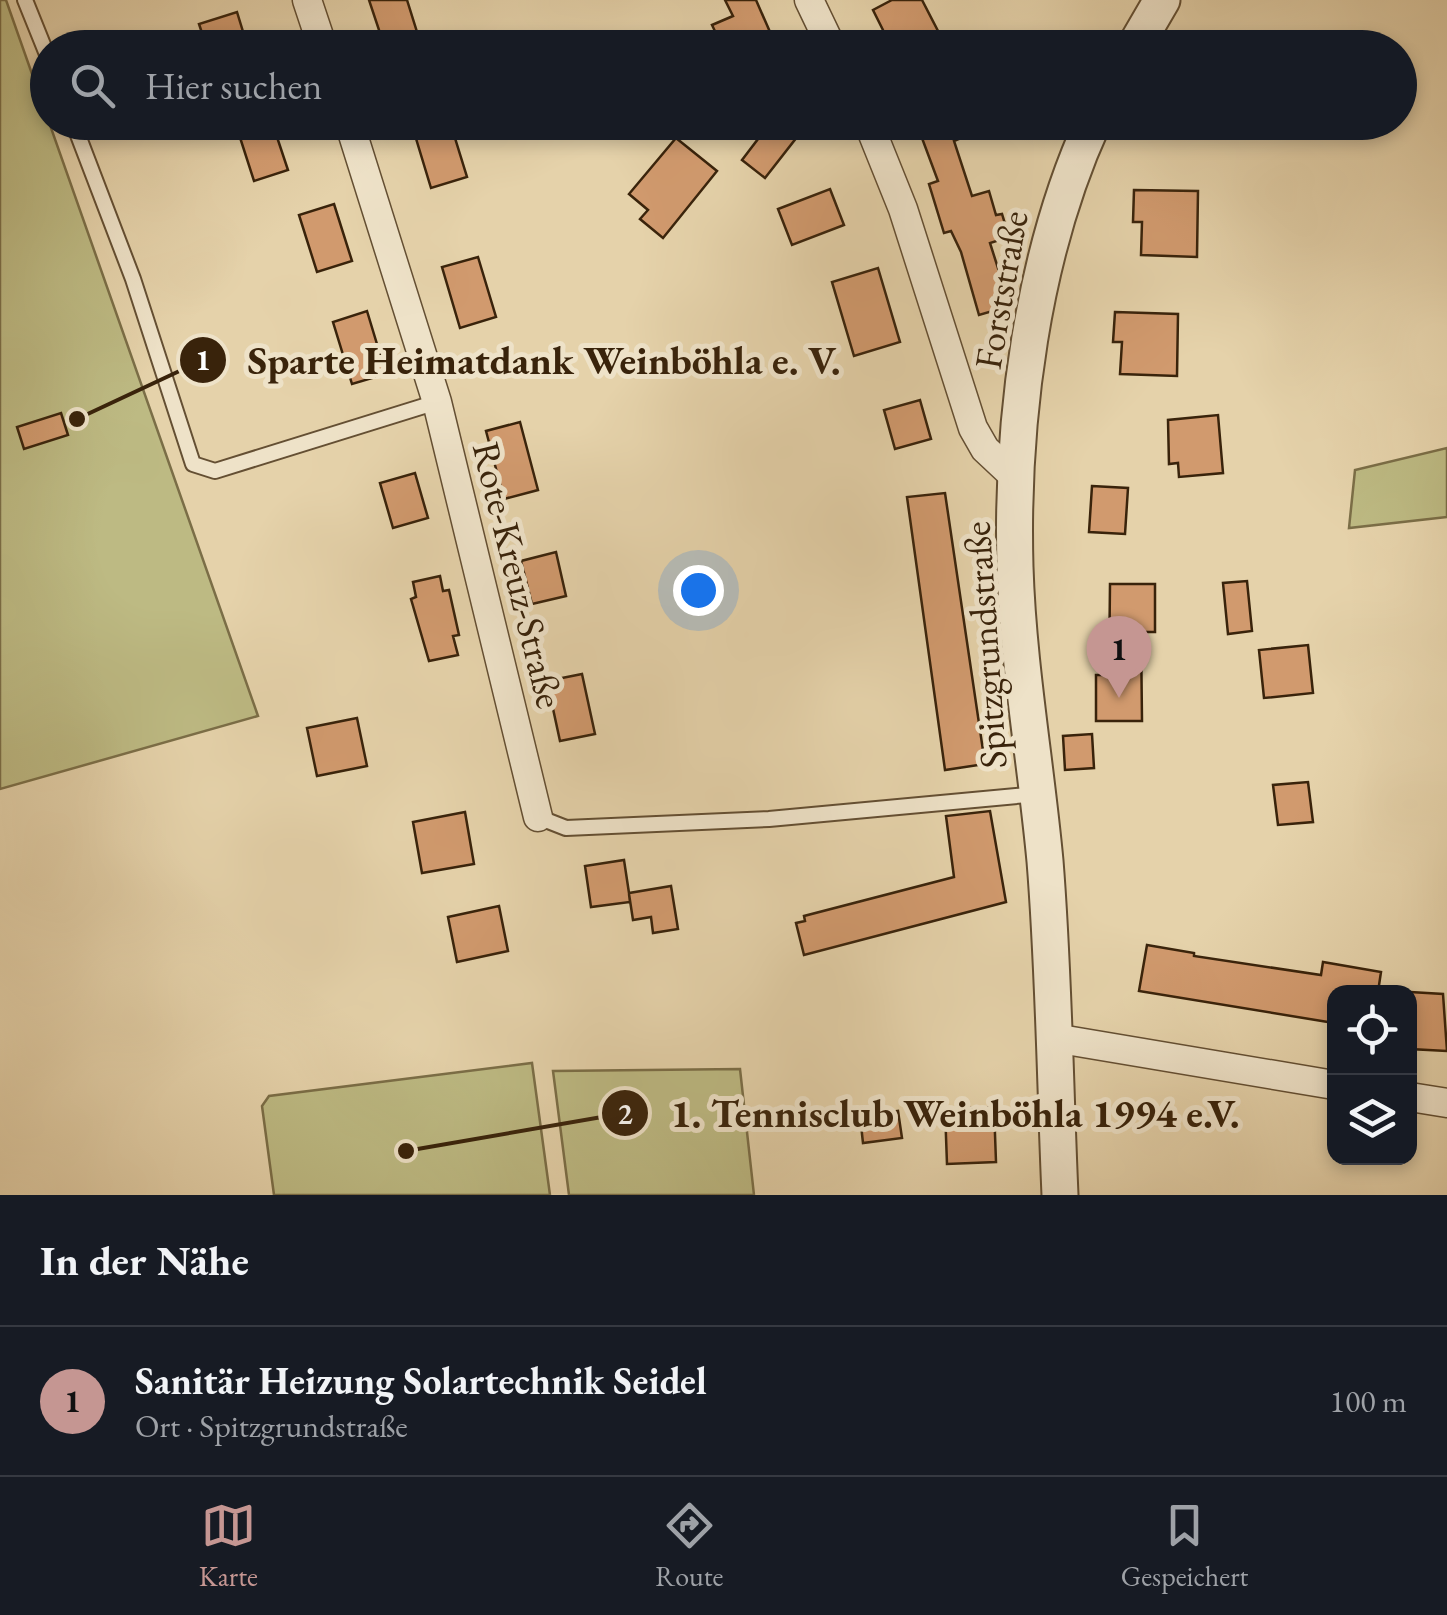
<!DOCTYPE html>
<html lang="de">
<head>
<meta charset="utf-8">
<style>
	:root { --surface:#171b24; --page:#20242c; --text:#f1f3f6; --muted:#9ea1a6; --line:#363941; --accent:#c59692 }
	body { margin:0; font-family:"EB Garamond",serif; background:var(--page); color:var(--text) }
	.controls { position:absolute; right:30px; bottom:30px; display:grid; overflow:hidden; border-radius:20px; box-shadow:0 5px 15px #0003 }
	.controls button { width:90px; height:90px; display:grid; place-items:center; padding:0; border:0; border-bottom:2px solid var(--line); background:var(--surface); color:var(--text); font:50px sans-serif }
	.you { position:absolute; left:698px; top:590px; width:35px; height:35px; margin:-25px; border:8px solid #fff; border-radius:50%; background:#1a73e8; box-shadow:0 0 0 15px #1a73e833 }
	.badge { display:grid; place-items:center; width:65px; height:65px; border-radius:50%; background:var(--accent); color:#111; font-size:32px; font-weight:700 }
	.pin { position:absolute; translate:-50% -82px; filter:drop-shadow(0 2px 5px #0008) }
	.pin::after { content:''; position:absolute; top:52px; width:35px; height:30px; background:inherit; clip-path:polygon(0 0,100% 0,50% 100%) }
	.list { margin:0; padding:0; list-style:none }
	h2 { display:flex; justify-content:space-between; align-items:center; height:130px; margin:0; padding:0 40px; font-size:42px }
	h2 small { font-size:32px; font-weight:400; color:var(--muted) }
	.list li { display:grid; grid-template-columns:65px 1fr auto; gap:30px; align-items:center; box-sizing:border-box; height:150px; padding:0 40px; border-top:2px solid var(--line) }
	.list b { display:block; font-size:38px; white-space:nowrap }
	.list p { margin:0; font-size:32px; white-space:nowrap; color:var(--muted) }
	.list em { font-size:32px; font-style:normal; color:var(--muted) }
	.icon { flex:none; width:55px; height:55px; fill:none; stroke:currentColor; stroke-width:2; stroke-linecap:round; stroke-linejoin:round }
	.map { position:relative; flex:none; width:1447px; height:1195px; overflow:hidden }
	.search { position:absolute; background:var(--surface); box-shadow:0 5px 15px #0003; left:30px; right:30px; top:30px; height:110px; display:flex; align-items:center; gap:25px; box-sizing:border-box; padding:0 35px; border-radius:55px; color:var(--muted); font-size:38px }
	.sheet { height:280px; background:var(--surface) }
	nav { display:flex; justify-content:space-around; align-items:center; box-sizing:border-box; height:140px; border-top:2px solid var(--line); background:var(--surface); font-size:28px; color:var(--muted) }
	nav a { display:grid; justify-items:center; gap:5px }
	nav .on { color:var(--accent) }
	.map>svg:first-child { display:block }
	.green { fill:#bdba83; stroke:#7b6e47; stroke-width:2.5 }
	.building { fill:#d19a6e; stroke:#39230b; stroke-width:2.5 }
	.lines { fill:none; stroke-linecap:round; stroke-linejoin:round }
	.service-casing { stroke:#644f33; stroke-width:18 }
	.minor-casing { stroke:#644f33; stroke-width:31 }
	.tertiary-casing { stroke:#644f33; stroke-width:39 }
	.service { stroke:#eee2c8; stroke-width:14 }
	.minor { stroke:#eee2c8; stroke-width:28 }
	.tertiary { stroke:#eee2c8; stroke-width:35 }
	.labels { text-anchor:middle; stroke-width:10; stroke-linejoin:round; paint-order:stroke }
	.street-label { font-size:38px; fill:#39230b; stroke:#eee2c8 }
	.leader { fill:none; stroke:#39230b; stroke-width:4 }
	.callout-dot { fill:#39230b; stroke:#eee2c8; stroke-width:4 }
	.mark-label { font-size:30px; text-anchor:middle; font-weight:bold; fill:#fff }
	.callout-label { font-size:40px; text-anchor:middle; font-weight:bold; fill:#39230b; stroke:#eee2c8; stroke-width:10; stroke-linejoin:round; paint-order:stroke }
</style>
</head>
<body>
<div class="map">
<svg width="1447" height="1195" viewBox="0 0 1447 1195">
	<rect width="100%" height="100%" fill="#e5d2aa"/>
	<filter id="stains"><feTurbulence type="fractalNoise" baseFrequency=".002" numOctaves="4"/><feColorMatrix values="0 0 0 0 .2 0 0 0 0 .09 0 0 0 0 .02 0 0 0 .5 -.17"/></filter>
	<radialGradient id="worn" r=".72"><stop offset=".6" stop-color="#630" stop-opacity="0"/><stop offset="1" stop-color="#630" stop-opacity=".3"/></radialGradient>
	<g class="green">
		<path d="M0,0H6L258,716L0,789Z"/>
		<path d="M1447,448V517L1349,528L1355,470Z"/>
		<path d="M532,1063L550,1195H274L262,1106L269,1096Z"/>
		<path d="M740,1069L754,1195H569L553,1071Z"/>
	</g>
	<g class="building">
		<path d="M369,0H407L422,48H385Z"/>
		<path d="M725,0H756L777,48H723L712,25L733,16Z"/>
		<path d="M892,0H922L938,31L904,48H892L873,10Z"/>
		<path d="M237,12L248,48H207L199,24Z"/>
		<path d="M235,122H272L288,170L254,181Z"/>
		<path d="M411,122H450L467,177L431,188Z"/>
		<path d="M771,122L797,137L765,178L742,160Z"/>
		<path d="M916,122H997L954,141L972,196L989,191L996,215L1002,214L1009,237L990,243L1010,306L979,315L961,252L951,231L944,233L929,184L938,181Z"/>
		<path d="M676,138L717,171L663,238L640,219L648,210L629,194Z"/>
		<path d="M830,189L844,225L792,245L778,209Z"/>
		<path d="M1134,190L1198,191L1197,257L1141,255L1142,222H1133Z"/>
		<path d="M334,204L352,261L317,272L299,215Z"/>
		<path d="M478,257L496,317L460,328L442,267Z"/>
		<path d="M878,268L900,342L854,356L832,282Z"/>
		<path d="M367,311L386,374L352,384L333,322Z"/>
		<path d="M1115,312L1178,314L1177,376L1120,374L1122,342H1113Z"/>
		<path d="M920,400L931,439L895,449L884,410Z"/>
		<path d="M61,413L68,435L24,449L17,427Z"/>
		<path d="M1218,415L1223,473L1179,477L1178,463L1169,464L1168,420Z"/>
		<path d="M520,422L538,490L504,499L486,431Z"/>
		<path d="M415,473L428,518L393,528L380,483Z"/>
		<path d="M1092,486L1128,488L1125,534L1089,532Z"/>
		<path d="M945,493L985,764L945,770L907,497Z"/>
		<path d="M556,552L566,596L532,604L521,561Z"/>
		<path d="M440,576L443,591L449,590L459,635L453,636L458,655L429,661L411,599L416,597L413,582Z"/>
		<path d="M1247,581L1252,631L1228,634L1223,583Z"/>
		<path d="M1110,584H1155V632H1141L1142,721H1096V675H1109Z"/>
		<path d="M1308,645L1313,693L1264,698L1259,650Z"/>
		<path d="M582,674L595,734L560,741L547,681Z"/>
		<path d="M357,718L367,766L317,776L307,728Z"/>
		<path d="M1092,734L1094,768L1065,770L1063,736Z"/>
		<path d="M1308,782L1313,822L1278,825L1273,785Z"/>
		<path d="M990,811L1006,902L804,955L796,923L805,921L804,916L954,877L946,816Z"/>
		<path d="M465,812L474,864L422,873L413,822Z"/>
		<path d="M624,860L629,893L671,886L678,929L653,933L651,917L633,920L629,894L630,902L591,907L585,866Z"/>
		<path d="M499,906L508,951L457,962L448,917Z"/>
		<path d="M1147,945L1194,953V956L1321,975L1323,962L1381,972L1378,992H1334V1023L1139,991Z"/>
		<path d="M1410,992L1443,994L1447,1051L1410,1049Z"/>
		<path d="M994,1107L996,1162L947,1164L945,1109Z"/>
		<path d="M898,1111L902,1138L863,1143L860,1116Z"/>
	</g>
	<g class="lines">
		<defs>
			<g id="service">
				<path d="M25,0L48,57"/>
				<path d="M73,122L133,279L193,464L215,471L437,402"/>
				<path d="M538,817L566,828L769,819L1038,794"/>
			</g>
			<g id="minor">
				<path d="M307,0L323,48"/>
				<path d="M809,0L832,48"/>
				<path d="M349,122L437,402L538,817"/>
				<path d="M868,122L903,209L973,428L985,449L1017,479"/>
				<path d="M1054,1038L1334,1085"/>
				<path d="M1410,1097L1447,1103"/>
			</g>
			<g id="tertiary">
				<path d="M1134,48L1162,0"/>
				<path d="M1060,1195C1055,1084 1054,972 1045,861C1036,764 1018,665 1015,567C1011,421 1032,255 1093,122"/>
			</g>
		</defs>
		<use href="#service" class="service-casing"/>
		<use href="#minor" class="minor-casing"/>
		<use href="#tertiary" class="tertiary-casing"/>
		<use href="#service" class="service"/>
		<use href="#minor" class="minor"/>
		<use href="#tertiary" class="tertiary"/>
	</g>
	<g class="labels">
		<g class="street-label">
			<text transform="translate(1001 290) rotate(-80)" y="13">Forststraße</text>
			<text transform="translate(518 575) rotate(76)" y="13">Rote-Kreuz-Straße</text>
			<text transform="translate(985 645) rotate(-94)" y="13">Spitzgrundstraße</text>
		</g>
	</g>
	<path class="leader" d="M77 419L203 360M406 1151L625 1113"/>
	<g class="callout-dot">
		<circle cx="77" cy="419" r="10"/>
		<circle cx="406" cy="1151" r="10"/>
		<circle cx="203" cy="360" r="25"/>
		<circle cx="625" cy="1113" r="25"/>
	</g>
	<g class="mark-label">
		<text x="203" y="370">1</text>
		<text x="625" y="1124">2</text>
	</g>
	<g class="callout-label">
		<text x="544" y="374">Sparte Heimatdank Weinböhla e. V.</text>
		<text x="955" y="1127">1. Tennisclub Weinböhla 1994 e.V.</text>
	</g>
	<rect width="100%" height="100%" filter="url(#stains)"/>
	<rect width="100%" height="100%" fill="url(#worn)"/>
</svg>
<div class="controls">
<button><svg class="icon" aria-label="locate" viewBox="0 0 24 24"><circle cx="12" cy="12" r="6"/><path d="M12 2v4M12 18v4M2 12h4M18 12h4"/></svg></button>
<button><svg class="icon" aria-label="layers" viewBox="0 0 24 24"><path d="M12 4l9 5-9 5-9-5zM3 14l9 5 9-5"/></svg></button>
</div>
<div class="you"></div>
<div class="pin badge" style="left:1119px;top:698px">1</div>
<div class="search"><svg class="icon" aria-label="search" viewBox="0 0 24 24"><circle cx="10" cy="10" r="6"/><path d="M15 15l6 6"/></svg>Hier suchen</div>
</div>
<section class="sheet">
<h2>In der Nähe<small></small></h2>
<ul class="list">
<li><span class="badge">1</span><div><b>Sanitär Heizung Solartechnik Seidel</b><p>Ort · Spitzgrundstraße</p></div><em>100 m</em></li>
</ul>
</section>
<nav>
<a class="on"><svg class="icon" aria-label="map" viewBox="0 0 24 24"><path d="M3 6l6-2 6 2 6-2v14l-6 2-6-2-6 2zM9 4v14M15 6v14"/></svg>Karte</a>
<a><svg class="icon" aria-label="directions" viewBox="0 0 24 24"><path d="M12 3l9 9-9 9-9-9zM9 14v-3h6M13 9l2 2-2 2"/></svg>Route</a>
<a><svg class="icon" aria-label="saved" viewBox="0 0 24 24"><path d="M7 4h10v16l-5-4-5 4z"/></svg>Gespeichert</a>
</nav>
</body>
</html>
